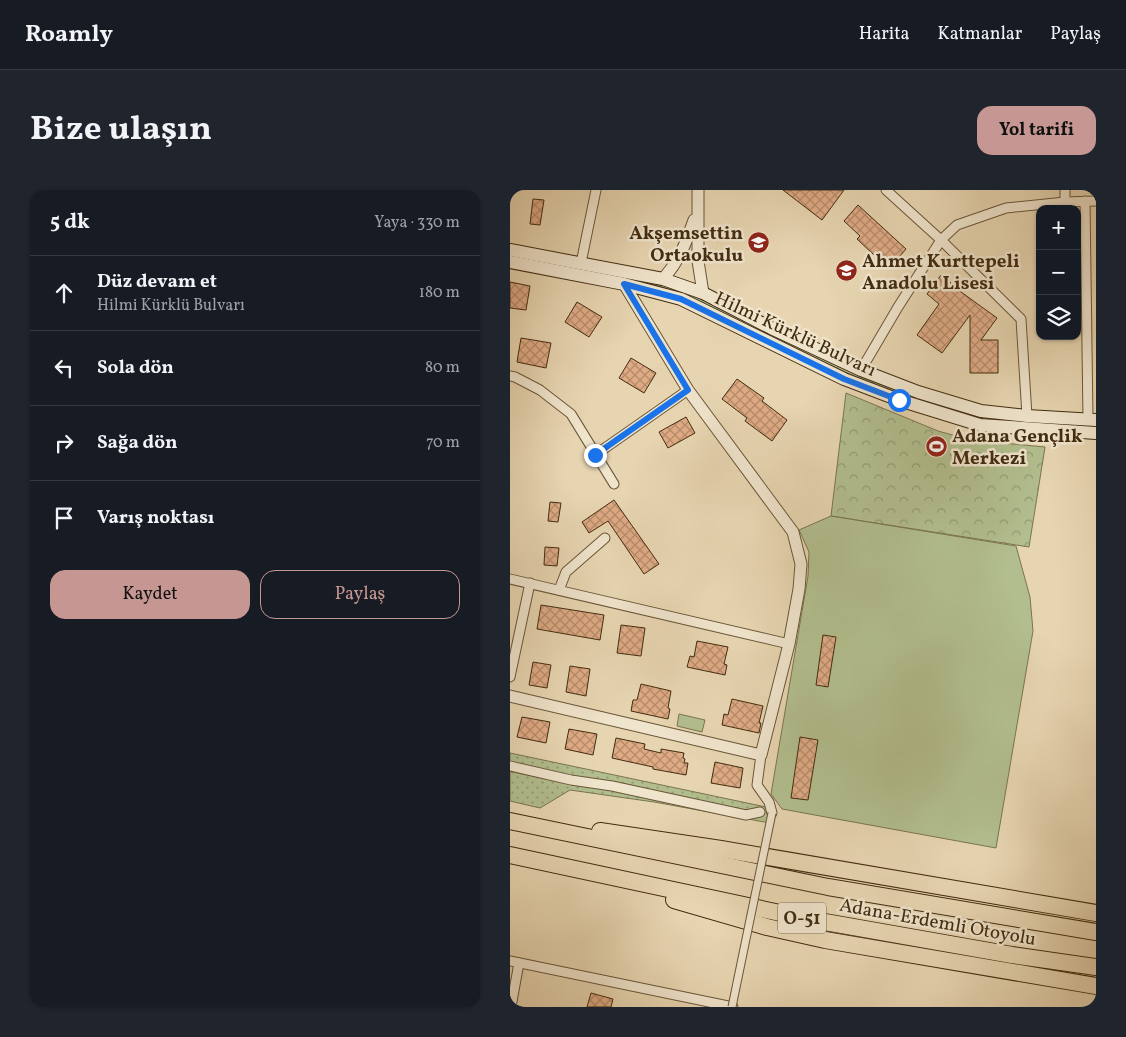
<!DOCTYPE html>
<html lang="tr">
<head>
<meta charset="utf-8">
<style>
	:root { --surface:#171b24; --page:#20242c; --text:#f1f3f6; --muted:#9ea1a6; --line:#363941; --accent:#c59692 }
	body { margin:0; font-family:Vollkorn,serif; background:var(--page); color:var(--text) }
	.controls { position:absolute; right:15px; top:15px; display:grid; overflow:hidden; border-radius:10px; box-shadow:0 1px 4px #0004 }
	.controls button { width:45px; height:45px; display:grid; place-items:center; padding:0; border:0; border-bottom:1px solid var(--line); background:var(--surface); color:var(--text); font:25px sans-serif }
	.stop { position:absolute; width:15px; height:15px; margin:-11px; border:4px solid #1a73e8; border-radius:50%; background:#fff }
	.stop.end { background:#1a73e8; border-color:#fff; box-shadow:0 1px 5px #0008 }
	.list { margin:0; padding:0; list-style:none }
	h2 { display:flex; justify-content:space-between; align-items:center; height:65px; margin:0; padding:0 20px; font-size:21px }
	h2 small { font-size:16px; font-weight:400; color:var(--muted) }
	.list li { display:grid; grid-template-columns:32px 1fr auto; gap:15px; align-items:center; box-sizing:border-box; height:75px; padding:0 20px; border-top:1px solid var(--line) }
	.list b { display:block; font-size:19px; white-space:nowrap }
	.list p { margin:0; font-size:16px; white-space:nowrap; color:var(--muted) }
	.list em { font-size:16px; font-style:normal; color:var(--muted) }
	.actions { display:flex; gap:10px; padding:15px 20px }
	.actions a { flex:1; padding:11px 0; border:1px solid var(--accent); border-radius:15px; text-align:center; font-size:18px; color:var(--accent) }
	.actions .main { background:var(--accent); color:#111 }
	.icon { flex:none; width:28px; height:28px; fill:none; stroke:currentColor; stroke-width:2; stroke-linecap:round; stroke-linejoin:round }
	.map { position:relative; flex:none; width:586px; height:817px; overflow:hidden; border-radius:15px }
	header { display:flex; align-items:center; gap:30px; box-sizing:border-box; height:70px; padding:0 25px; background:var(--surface); border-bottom:1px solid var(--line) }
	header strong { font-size:24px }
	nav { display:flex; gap:28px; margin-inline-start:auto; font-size:18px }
	.intro { display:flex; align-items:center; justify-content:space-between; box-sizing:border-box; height:120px; padding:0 30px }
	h1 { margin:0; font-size:35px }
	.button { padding:12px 22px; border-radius:15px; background:var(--accent); color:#111; font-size:18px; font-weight:700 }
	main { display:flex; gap:30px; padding:0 30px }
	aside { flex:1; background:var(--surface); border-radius:15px; box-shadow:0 1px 4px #0004 }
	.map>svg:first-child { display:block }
	.grass { fill:url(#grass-dots); stroke:#7a754f }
	.park { fill:url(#park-crowns); stroke:#7a754f }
	.pitch { fill:#b2be8e; stroke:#7a754f }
	.building { fill:url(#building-cross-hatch); stroke:#422c10 }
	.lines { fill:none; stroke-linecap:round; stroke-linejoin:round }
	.minor-casing { stroke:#6b5638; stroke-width:11 }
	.tertiary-casing { stroke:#6b5638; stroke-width:13 }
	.secondary-casing { stroke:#422c10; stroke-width:14 }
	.motorway-casing { stroke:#422c10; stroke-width:18 }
	.minor { stroke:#efe4cc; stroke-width:9 }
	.tertiary { stroke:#efe4cc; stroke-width:11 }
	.secondary { stroke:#efe4cc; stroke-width:12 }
	.motorway { stroke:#e7d5b1; stroke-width:16 }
	.pedestrian-bridge-casing { stroke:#6b5638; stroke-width:9; stroke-linecap:butt }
	.pedestrian-bridge { stroke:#efe4cc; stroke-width:7 }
	.route { stroke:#1a73e8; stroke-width:6 }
	.labels { text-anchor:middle; stroke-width:5; stroke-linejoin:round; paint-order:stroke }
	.shield { fill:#efe4cc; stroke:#766348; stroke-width:1 }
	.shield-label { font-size:18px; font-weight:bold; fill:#422c10 }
	.poi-label { font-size:19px; font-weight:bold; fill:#422c10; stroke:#efe4cc; text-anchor:start }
	.street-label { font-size:19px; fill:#422c10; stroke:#efe4cc }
</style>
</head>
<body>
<header>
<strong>Roamly</strong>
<nav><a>Harita</a><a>Katmanlar</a><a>Paylaş</a></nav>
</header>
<div class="intro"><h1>Bize ulaşın</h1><a class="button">Yol tarifi</a></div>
<main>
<aside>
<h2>5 dk<small>Yaya · 330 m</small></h2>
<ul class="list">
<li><svg class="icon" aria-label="ahead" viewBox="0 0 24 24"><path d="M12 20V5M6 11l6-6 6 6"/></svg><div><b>Düz devam et</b><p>Hilmi Kürklü Bulvarı</p></div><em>180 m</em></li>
<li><svg class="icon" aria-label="left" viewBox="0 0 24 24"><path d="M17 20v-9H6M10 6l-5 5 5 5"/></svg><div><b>Sola dön</b></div><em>80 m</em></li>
<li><svg class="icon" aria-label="right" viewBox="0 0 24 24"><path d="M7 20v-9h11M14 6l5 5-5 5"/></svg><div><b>Sağa dön</b></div><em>70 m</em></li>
<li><svg class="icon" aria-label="arrive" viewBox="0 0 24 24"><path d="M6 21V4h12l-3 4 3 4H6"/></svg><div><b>Varış noktası</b></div></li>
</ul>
<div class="actions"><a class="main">Kaydet</a><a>Paylaş</a></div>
</aside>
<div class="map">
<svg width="586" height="817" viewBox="0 0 586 817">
	<defs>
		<pattern id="grass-dots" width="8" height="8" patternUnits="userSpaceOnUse" patternTransform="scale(1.25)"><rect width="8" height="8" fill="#b2be8e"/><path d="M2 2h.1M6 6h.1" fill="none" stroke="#929b73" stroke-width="1.8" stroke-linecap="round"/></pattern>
		<pattern id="park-crowns" width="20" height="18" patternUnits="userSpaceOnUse" patternTransform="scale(1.25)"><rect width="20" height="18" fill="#b2be8e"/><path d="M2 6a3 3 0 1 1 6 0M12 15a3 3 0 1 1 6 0" fill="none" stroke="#929b73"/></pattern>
		<pattern id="building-cross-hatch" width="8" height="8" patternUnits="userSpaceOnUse" patternTransform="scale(1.25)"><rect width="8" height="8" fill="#dfab85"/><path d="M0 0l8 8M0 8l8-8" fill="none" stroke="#b68b6b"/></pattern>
	</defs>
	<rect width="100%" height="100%" fill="#e7d5b1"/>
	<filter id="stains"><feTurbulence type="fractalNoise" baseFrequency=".004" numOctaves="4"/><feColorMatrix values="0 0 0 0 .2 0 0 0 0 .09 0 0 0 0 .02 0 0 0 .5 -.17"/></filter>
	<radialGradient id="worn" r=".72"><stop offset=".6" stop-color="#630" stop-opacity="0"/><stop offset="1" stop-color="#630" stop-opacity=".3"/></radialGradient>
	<g class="grass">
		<path d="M0,67L149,94L178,103L351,187L418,212L477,228L586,235V238L475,230L384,203L350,189L177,106L149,96Z"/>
		<path d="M0,563L256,617L263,624L260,633L144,612L60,600L30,618L0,611Z"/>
	</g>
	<path class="park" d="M336,203L428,241L461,250L535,257L519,357L321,326Z"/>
	<g class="pitch">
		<path d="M321,326L506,356L520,407L523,441L486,658L272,619L261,604L298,386L299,362L289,340Z"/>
		<path d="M169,524L195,530L192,542L167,536Z"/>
	</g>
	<g class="building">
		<path d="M273,0H334L312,30Z"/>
		<path d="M23,9L34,10L30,35L20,34Z"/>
		<path d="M348,15L396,59L383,74L368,61L364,65L347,49L350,46L334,31Z"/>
		<path d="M431,85L441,93L440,94L487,128L471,150H488V183H460V125L432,163L407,145L429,114L417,104Z"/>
		<path d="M0,92L20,96L16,120L0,118Z"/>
		<path d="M67,112L92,127L79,147L55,132Z"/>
		<path d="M11,148L41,153L36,178L7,172Z"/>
		<path d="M121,168L146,183L134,203L109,188Z"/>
		<path d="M227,189L254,208L252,211L277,230L262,251L235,231L237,228L212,209Z"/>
		<path d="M176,227L185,243L158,258L149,242Z"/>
		<path d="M104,310L149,374L134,384L98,331L79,343L72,332Z"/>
		<path d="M40,312L51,313L48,332L38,331Z"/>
		<path d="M35,357L49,358L47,376L34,375Z"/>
		<path d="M31,415L94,425L90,450L27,439Z"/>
		<path d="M111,435L135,438L131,466L107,463Z"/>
		<path d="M313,445L326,447L318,497L306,495Z"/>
		<path d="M187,451L218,457L214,474L217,475L215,485L177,477L180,466L184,467Z"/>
		<path d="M23,472L41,475L37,498L19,495Z"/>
		<path d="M60,476L80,479L76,506L56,502Z"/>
		<path d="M131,494L161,501L158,518L160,519L158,529L121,521L123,510H127Z"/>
		<path d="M222,509L253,516L249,533H251L249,543L212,535L214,524L218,525Z"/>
		<path d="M12,527L40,532L36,553L7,547Z"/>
		<path d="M59,539L87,544L83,565L55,559Z"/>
		<path d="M290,547L308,550L298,610L281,608Z"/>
		<path d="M106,548L135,554L134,559L151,563V559L174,563L173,568L175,569L174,573H178L176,585L143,579V577L102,568Z"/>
		<path d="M205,572L233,578L230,598L201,593Z"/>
		<path d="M81,803L103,809L101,817H77Z"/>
	</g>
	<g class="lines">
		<defs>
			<g id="minor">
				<path d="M376,0L431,50L511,129L517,226"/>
				<path d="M575,11L578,229"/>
				<path d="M555,12V0"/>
				<path d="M71,73L86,0"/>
				<path d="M351,180L388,117L431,50L447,35L496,18L555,12L586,11"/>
				<path d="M0,186L5,187L30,200L61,224L104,294"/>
				<path d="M85,265L178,200"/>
				<path d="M0,389L279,454"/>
				<path d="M49,400L56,382L95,348"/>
				<path d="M0,487L20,393"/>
				<path d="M251,565L247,595L259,612L262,623"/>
				<path d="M0,576L61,590L102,596L236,625L250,622"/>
				<path d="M0,771L223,817"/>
				<path d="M1,817L9,773"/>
			</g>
			<g id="tertiary">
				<path d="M188,0V71L193,103"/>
				<path d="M153,89C169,71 176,53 184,30"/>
				<path d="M0,506L251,565L279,454L289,399L291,374L283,342L178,200L114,94"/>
			</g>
			<g id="secondary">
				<path d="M0,60L153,89L193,103L261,138L351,180L408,202L471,221L517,226L586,230"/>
				<path d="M0,72L114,94L171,109L334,189L389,210L470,235L586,243"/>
			</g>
			<g id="motorway">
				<path d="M0,631L318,697L586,742"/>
				<path d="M90,641L211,659L586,723"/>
				<path d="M0,665L298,729L502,765L586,777"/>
				<path d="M164,710L257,737L315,750L586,796"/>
			</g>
		</defs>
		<use href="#minor" class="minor-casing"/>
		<use href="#tertiary" class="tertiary-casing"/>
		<use href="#secondary" class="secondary-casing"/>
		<use href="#motorway" class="motorway-casing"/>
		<use href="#minor" class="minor"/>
		<use href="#tertiary" class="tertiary"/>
		<use href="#secondary" class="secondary"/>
		<use href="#motorway" class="motorway"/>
		<defs>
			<path id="pedestrian-bridge" d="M222,817L262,623"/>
		</defs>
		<use href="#pedestrian-bridge" class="pedestrian-bridge-casing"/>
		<use href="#pedestrian-bridge" class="pedestrian-bridge"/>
	</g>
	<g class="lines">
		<path class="route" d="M85,265L178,200L114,94L171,109L334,189L389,210"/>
	</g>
	<defs>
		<symbol id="school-disc" viewBox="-11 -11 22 22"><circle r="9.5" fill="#8f2418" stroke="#efe4cc"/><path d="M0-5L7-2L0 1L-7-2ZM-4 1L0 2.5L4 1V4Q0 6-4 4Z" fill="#fff"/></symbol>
		<symbol id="stadium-disc" viewBox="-11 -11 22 22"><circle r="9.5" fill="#8f2418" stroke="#efe4cc"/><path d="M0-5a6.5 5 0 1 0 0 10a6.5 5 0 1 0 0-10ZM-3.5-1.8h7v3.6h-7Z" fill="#fff"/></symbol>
	</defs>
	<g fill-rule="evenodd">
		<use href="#school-disc" x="236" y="40" width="25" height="25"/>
		<use href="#school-disc" x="324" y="68" width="25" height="25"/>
		<use href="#stadium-disc" x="414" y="244" width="25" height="25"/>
	</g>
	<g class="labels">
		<rect class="shield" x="268" y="712.5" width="48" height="31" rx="4"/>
		<g class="shield-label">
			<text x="292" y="734">O-51</text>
		</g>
		<g class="poi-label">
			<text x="233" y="49" text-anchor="end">Akşemsettin<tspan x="233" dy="22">Ortaokulu</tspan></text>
			<text x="352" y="77">Ahmet Kurttepeli<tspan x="352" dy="22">Anadolu Lisesi</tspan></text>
			<text x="442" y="252">Adana Gençlik<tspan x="442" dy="22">Merkezi</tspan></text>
		</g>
		<g class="street-label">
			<text transform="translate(286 143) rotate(25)" y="7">Hilmi Kürklü Bulvarı</text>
			<text transform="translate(428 731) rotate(10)" y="7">Adana-Erdemli Otoyolu</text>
		</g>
	</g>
	<rect width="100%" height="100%" filter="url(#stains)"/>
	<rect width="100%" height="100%" fill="url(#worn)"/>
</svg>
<div class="controls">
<button>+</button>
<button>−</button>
<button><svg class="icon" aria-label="layers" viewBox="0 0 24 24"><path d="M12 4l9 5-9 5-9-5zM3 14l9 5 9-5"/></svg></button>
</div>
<div class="stop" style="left:389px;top:210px"></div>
<div class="stop end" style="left:85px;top:265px"></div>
</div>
</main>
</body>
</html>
